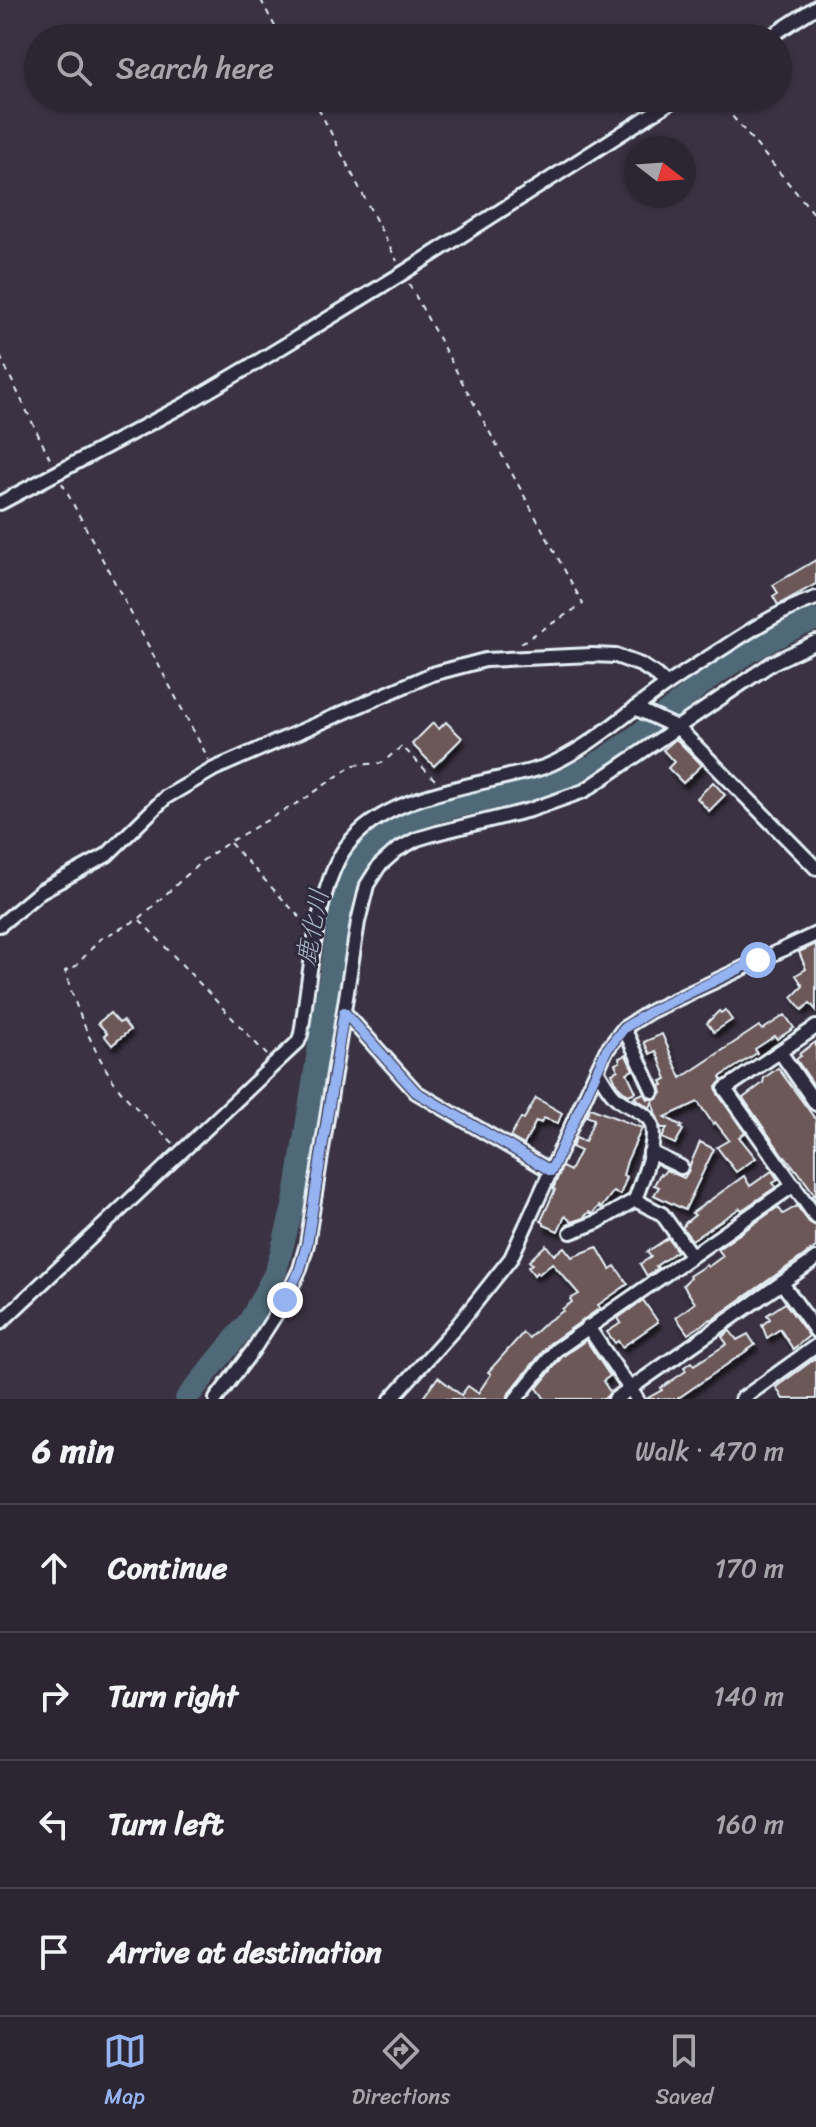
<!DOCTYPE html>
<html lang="en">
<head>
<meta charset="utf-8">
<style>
	:root { --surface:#2c2632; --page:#38323e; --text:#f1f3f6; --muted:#a6a5ac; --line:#48434d; --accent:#95b2f1 }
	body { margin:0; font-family:Sriracha,"Klee One",sans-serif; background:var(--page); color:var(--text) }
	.compass { position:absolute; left:624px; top:136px; width:72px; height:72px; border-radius:50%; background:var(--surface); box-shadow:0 2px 6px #0004; rotate:107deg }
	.stop { position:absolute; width:24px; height:24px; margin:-18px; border:6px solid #95b2f1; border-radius:50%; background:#fff }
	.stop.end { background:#95b2f1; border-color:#fff; box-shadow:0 2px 8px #0008 }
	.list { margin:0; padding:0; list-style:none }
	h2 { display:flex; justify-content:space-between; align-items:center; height:104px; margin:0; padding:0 32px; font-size:34px }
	h2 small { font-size:26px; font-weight:400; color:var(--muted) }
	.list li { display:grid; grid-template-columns:52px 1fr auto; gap:24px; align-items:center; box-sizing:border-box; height:128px; padding:0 32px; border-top:2px solid var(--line) }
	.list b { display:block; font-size:30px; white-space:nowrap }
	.list em { font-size:26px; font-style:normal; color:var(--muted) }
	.icon { flex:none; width:44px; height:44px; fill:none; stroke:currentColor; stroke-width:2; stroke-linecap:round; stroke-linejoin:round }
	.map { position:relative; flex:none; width:816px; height:1399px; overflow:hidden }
	.search { position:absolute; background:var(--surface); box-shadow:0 2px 6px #0004; left:24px; right:24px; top:24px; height:88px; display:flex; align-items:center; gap:20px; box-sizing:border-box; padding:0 28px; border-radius:44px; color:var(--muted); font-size:30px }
	.sheet { height:616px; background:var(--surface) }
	nav { display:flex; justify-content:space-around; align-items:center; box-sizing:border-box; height:112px; border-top:2px solid var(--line); background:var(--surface); font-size:22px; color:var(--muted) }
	nav a { display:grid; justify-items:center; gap:4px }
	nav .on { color:var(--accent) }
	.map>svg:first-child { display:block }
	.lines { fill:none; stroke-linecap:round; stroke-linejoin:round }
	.river { stroke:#506978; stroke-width:22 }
	.building { fill:#6c5859; stroke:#e8f1f8; stroke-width:2; filter:url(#shadow) }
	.street-casing { stroke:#e8f1f8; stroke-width:18 }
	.path { stroke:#e8f1f8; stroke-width:2; stroke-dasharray:6 6; stroke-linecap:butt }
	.street { stroke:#2f2a3d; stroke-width:12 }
	.route { stroke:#95b2f1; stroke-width:10 }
	.labels { text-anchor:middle; stroke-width:6; stroke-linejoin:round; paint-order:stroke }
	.water-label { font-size:26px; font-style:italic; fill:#abbbc5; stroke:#2f2a3d }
</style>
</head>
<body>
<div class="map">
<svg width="816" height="1399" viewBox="0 0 816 1399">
	<defs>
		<filter id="shadow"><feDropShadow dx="3" dy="5.5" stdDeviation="2" flood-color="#0009"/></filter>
	</defs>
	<rect width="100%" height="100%" fill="#3b3343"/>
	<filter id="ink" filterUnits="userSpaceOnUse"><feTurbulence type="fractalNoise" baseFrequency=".0125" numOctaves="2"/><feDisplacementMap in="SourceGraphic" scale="16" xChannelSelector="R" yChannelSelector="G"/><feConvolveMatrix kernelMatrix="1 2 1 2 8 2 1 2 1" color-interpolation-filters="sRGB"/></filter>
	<g filter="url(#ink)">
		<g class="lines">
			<path class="river" d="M186,1399L250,1320L276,1271L294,1203L343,895C351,877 357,861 371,847C406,811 464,807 512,794C539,788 567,779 592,766C615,754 636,736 657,720C695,689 733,659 777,637C790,630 802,623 816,620"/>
		</g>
		<g class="building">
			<path d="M816,560V584L778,605L773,596L778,593L773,585Z"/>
			<path d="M446,722L462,738L434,766L412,744L433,723L439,729Z"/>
			<path d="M676,739L702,765L683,783L668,768L674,762L663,750Z"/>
			<path d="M713,782L725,795L709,811L697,798Z"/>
			<path d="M816,944V1010L810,1003L802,1010L792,997L803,986L796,975L806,969L799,952Z"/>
			<path d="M725,1010L732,1020L714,1032L707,1023L719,1011L721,1013Z"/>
			<path d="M110,1013L119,1023L123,1021L130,1030L112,1045L104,1035L107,1033L98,1023Z"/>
			<path d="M785,1015L794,1028L777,1039L775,1036L755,1049L757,1053L720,1077L722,1080L716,1087L718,1094L745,1133L739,1137L756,1158L736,1172L717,1147L729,1140L715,1122L713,1124L698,1102L665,1117L682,1126L680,1128L683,1130L675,1144L662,1138L667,1128H661L655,1112L653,1100L650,1108L634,1097L644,1093L648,1099H657L662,1093L660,1086L663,1085L661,1081L667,1079L656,1051L650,1054L644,1042L662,1034L681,1078L759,1026L762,1030Z"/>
			<path d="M816,1042V1088L796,1059L801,1056L799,1054Z"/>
			<path d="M626,1055L633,1070L627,1073L636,1092L628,1095L617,1085L612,1073L618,1070L615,1064L620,1062L619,1058Z"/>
			<path d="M778,1068L816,1120V1201L812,1196L815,1195L797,1170H796L785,1156L784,1157L743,1098L763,1083L764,1078Z"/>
			<path d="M536,1098L562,1113L558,1123L543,1118L541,1123L536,1121L524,1145L510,1137L521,1118L524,1119Z"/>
			<path d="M590,1108L642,1128L627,1161L623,1175L627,1177L620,1195L613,1192L601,1208L599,1206L592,1214L589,1212L583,1218L572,1222L565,1216L558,1231L544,1225V1223L541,1221L555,1190L553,1189L562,1167L570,1171L580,1151L572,1147L576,1138L585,1142L594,1119L586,1116Z"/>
			<path d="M700,1142L714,1149L685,1210L654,1195L659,1187L654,1185L660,1174L662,1175L666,1170L684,1178L689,1170L690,1165Z"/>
			<path d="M772,1171L778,1180L773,1183L776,1187L742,1210L740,1208L692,1240L682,1227L685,1225L684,1224L695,1215L692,1213L744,1176L750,1186Z"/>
			<path d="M797,1206L809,1222L816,1226V1247L720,1314L712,1320L711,1319L688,1334L676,1317L695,1303L683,1285L690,1278L689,1276L706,1265L708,1267L723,1256L718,1249L778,1207L783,1214Z"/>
			<path d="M668,1238L677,1251L656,1266L658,1268L647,1276L640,1264L651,1257L647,1252Z"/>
			<path d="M546,1245L554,1255L564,1247L572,1257L597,1247L610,1269L615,1266L628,1284L598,1305L600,1308L549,1344L509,1393L507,1399H422L438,1377L461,1395L468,1386L478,1393L491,1374L488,1372L523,1333L529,1338L545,1323L563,1311L562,1309L572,1302L570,1299L579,1294L552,1263L539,1274L537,1272L534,1275L528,1267L532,1264L529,1261Z"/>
			<path d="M643,1300L658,1322L622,1347L618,1341L615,1343L607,1332L621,1323L618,1318Z"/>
			<path d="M785,1303L809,1336L793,1349L780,1329L767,1338L762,1325L770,1319L767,1315Z"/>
			<path d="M730,1331L737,1340L748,1334L755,1345L677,1399H646L662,1390L661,1388L686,1371L684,1367L692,1362L694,1365L727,1344L722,1337Z"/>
			<path d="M586,1340L610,1376L603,1381L610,1392L606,1397L604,1399H545L537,1388L562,1357Z"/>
			<path d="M816,1358V1399H783L776,1387Z"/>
		</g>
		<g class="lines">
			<defs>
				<g id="street">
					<path d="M768,38L816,7"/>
					<path d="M0,503L186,404L264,358L403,273L677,98"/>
					<path d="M635,708L678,728L816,868"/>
					<path d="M0,925L41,891L107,855L166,797L214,769L432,674L485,660L592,655L616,656L641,665L655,674L666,684"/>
					<path d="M344,1012L416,1092L551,1171"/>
					<path d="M816,1027L725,1089L816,1217"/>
					<path d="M624,1028L653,1091"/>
					<path d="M780,1052L816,1104"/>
					<path d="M597,1070C603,1079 609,1093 619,1100C628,1107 644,1111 650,1121C660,1138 641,1182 635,1200L662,1214L691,1255"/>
					<path d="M650,1152L681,1167"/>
					<path d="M571,1232L597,1222L635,1200"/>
					<path d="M782,1283L816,1331"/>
					<path d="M0,1323L298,1042L301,1034C309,984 316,888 346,847C381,799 455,789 509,776C521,773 533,771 544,767C584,751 616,722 650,697C672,680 697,665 720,650C751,630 781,610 816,598"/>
					<path d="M588,1327L637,1399"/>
					<path d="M216,1399L253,1350L285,1300L300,1269L307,1244L358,922L367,885L379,866L397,850L417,839L437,833L530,810L584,791L772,663L816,642"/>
					<path d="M391,1399L457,1326L511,1258L597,1070L606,1051L624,1028L651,1011L816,934"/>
					<path d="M516,1399L556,1350L794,1185"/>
					<path d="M615,1399L816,1259"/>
					<path d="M742,1399L816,1346"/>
				</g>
			</defs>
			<use href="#street" class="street-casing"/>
			<g class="path">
				<path d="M261,0L281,38"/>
				<path d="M313,98L397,261"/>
				<path d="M717,98L816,216"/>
				<path d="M409,284L583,604L521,643L519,647"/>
				<path d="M0,356L52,463"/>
				<path d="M62,483L209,760"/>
				<path d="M230,843L305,923"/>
				<path d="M140,920L267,1055"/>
				<path d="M173,1143C157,1127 139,1112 124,1095C97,1062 77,1012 65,971L76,966L100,939L139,919L202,861L229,842L306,798L353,765L382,763L402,746L437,782"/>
			</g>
			<use href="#street" class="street"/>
		</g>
	</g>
	<g class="lines" filter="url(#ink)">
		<path class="route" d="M285,1300L300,1269L307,1244L344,1012L416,1092L551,1171L606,1051L624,1028L651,1011L758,960"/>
	</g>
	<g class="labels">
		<g class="water-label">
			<text transform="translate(312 927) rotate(-79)" y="9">鹿化川</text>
		</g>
	</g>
</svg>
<svg class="compass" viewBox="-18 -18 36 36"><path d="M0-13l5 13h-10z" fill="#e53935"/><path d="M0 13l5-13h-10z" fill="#a6a5ac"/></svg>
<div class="stop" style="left:758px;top:960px"></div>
<div class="stop end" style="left:285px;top:1300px"></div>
<div class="search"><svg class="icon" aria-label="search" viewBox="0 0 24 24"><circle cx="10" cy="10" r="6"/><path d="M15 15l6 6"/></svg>Search here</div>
</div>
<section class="sheet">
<h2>6 min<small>Walk · 470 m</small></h2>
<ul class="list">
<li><svg class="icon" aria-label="ahead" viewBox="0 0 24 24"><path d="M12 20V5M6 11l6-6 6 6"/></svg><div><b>Continue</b></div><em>170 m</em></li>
<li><svg class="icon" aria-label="right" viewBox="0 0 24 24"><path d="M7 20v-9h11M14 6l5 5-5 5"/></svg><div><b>Turn right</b></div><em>140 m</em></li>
<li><svg class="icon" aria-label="left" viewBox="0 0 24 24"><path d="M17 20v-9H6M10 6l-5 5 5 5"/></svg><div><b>Turn left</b></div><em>160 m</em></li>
<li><svg class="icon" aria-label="arrive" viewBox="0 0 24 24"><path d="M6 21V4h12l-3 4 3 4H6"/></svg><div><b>Arrive at destination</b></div></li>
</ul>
</section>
<nav>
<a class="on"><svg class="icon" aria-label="map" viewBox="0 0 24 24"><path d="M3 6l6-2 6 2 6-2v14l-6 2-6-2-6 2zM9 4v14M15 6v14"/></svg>Map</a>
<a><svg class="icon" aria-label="directions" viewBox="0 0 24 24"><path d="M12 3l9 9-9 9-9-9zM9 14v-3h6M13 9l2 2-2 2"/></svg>Directions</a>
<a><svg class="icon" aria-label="saved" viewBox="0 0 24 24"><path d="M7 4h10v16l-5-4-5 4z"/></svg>Saved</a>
</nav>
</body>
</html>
